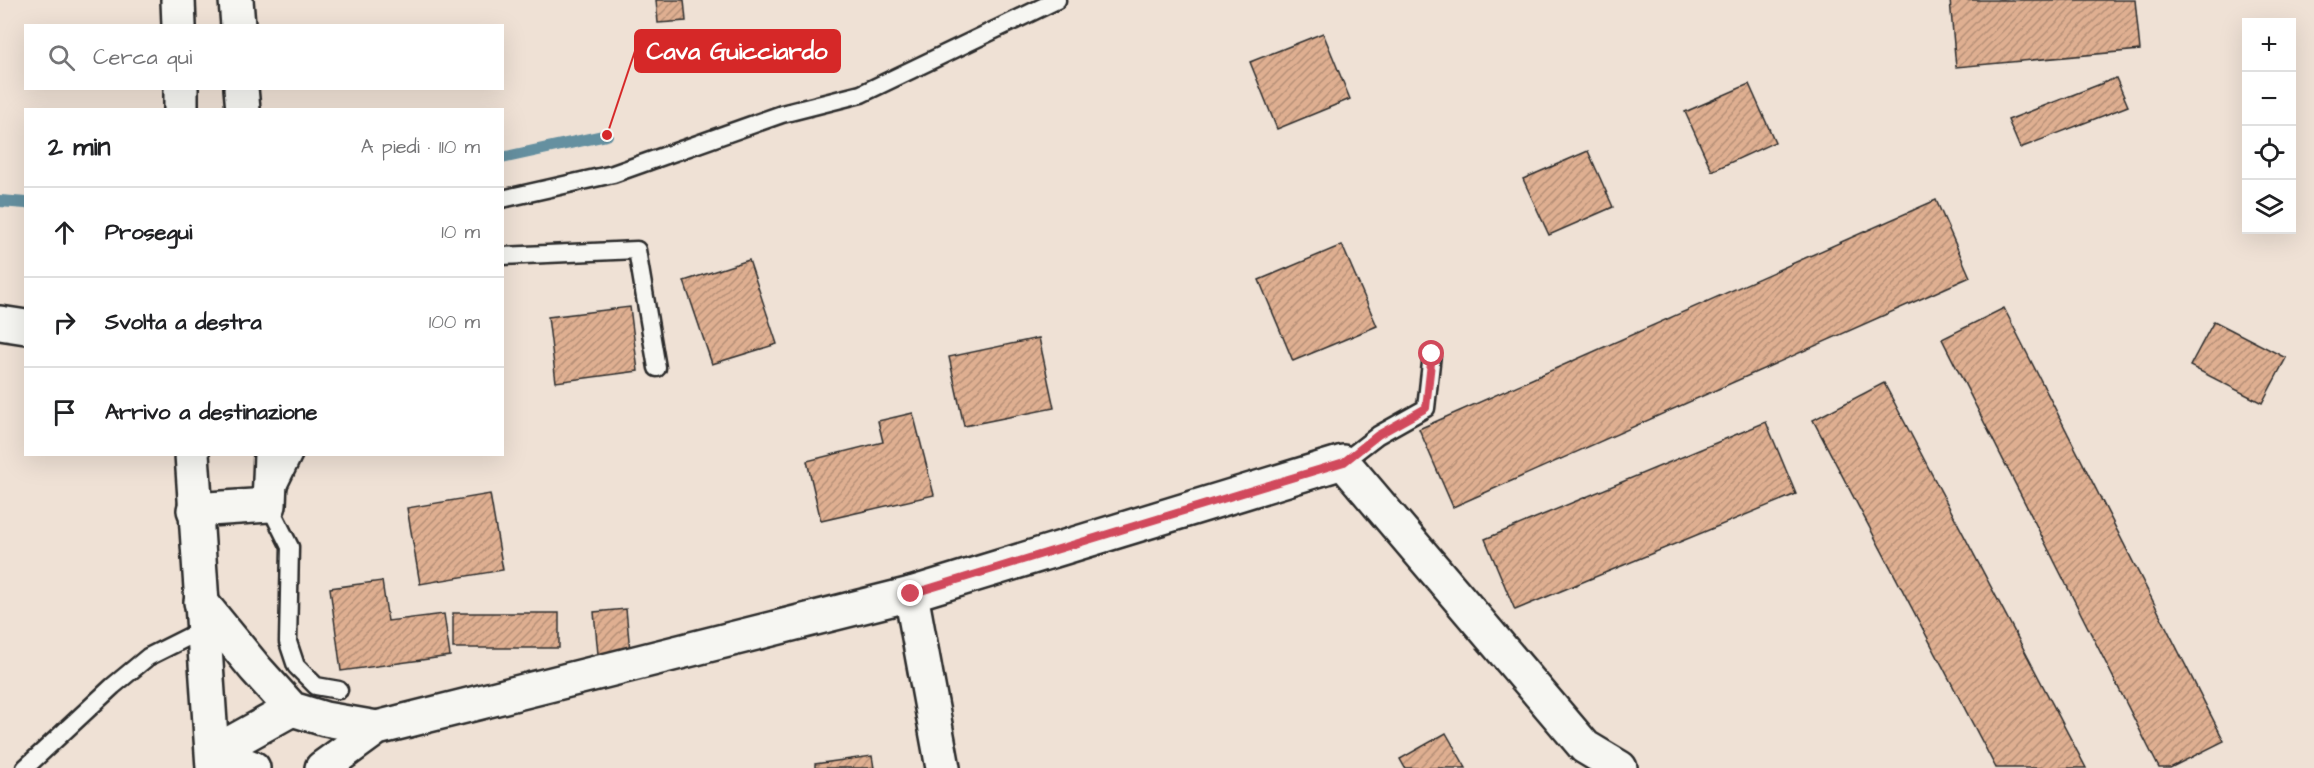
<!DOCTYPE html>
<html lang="it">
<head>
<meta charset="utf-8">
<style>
	:root { --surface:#fff; --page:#f2f2f2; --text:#202124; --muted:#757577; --line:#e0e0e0 }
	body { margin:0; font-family:"Architects Daughter",sans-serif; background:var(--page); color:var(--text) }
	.controls { position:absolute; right:18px; top:18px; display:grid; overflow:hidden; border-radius:0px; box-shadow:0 6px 24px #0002 }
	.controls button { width:54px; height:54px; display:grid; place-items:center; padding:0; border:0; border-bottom:2px solid var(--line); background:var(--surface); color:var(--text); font:30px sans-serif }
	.stop { position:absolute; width:18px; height:18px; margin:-14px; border:4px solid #d1495b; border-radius:50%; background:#fff }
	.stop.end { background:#d1495b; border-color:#fff; box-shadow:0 2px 6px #0008 }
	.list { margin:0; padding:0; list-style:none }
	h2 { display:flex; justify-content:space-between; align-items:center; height:78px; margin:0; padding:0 24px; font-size:26px }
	h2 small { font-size:20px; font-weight:400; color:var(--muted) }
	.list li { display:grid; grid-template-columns:39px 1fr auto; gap:18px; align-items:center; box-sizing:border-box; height:90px; padding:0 24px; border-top:2px solid var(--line) }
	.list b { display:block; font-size:22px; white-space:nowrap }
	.list em { font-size:20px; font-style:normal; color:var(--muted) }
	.icon { flex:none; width:33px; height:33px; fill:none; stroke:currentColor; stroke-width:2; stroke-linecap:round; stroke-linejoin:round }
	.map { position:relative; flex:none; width:2314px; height:768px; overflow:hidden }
	.search { position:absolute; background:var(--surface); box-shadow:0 6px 24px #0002; left:24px; top:24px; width:480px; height:66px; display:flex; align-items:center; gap:15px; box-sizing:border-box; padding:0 21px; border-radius:0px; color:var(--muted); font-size:22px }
	.panel { position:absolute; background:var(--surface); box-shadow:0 6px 24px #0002; left:24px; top:108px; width:480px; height:348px; border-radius:0px }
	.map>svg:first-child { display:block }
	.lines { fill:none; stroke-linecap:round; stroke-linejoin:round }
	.stream { stroke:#6590a0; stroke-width:12 }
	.building { fill:url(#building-hatch); stroke:#2b2b2b; stroke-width:1.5 }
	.lane-casing { stroke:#2b2b2b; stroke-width:21 }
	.street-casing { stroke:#2b2b2b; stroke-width:38 }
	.secondary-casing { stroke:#2b2b2b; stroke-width:38 }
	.lane { stroke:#f6f6f2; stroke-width:16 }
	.street { stroke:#f6f6f2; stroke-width:33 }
	.secondary { stroke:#f6f6f2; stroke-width:33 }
	.route { stroke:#d1495b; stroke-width:8 }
	.leader { fill:none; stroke:#d62828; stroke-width:2 }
	.callout-dot { fill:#d62828; stroke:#f6f6f2; stroke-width:2 }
	.callout { fill:#d62828; stroke:#d62828; stroke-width:2 }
	.callout-label { font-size:24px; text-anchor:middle; font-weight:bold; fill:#fff }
</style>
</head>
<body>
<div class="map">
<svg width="2314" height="768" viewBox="0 0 2314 768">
	<defs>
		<pattern id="building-hatch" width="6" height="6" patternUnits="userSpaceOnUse" patternTransform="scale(1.5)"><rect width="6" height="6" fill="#dfaf91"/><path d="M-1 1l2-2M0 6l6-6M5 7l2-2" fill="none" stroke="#b58f77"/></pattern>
	</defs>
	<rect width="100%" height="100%" fill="#efe1d5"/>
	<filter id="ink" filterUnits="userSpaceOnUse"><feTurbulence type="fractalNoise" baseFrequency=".0167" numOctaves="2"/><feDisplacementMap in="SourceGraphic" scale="12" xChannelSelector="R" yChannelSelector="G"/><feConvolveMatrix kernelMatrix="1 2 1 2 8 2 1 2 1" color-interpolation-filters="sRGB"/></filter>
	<g filter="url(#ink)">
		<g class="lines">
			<g class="stream">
				<path d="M502,158L607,135"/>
				<path d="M0,201L26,203"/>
			</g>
		</g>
		<g class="building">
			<path d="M656,0H684L686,21L658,23Z"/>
			<path d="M1950,0H2135L2140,50L1956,67Z"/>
			<path d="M1323,33L1350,99L1277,129L1250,62Z"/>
			<path d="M2116,78L2128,106L2020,148L2008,120Z"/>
			<path d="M1749,84L1775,142L1712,171L1685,112Z"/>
			<path d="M1588,151L1613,207L1549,235L1523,179Z"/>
			<path d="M1936,200L1970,277L1453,507L1419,429Z"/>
			<path d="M1342,245L1377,326L1293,361L1259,280Z"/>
			<path d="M749,260L777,344L712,364L684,281Z"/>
			<path d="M630,307L638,371L556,382L548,317Z"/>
			<path d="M2004,308L2224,741L2170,768H2159L1942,339Z"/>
			<path d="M2214,321L2286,358L2262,403L2190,366Z"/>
			<path d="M1039,338L1054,408L964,426L949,357Z"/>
			<path d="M1884,383L2086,768H1996L1813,420Z"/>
			<path d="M913,413L934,495L821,521L807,461L883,442L878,421Z"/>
			<path d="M1766,422L1796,494L1515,610L1485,539Z"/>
			<path d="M490,494L503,570L420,584L407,508Z"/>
			<path d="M382,581L388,621L444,614L450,656L341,671L330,588Z"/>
			<path d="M626,609L630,651L598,654L594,612Z"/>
			<rect x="453" y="613" width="106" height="35"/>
			<path d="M1446,733L1466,768H1405L1400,759Z"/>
			<path d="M872,756L874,768H815V764Z"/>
		</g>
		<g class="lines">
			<defs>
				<g id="lane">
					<path d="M502,199L613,174L782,114L861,94L1057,0"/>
					<path d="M502,256L637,250L657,368"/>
					<path d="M294,454L269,505L290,547L288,642L296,666L316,686L339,690"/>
					<path d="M1343,462L1378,435L1426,408L1432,354"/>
					<path d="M25,768L113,686L148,657L204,629"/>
				</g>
				<g id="street">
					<path d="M236,0L238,26"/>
					<path d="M241,88L243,110"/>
					<path d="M0,323L26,327"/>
					<path d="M194,510L269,505L271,454"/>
					<path d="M911,594L943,768"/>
					<path d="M201,602L255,668L292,709L325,719L377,728"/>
					<path d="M213,753L292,709"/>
					<path d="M213,753L253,768"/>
					<path d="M322,768L377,728L911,594L1343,462L1585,747L1620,768"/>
				</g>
				<g id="secondary">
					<path d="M178,0L179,26"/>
					<path d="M181,88V110"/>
					<path d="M192,454L213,768"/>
				</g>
			</defs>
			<use href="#lane" class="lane-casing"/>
			<use href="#street" class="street-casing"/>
			<use href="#secondary" class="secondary-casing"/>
			<use href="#lane" class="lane"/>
			<use href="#street" class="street"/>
			<use href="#secondary" class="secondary"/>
		</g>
	</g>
	<g class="lines" filter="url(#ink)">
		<path class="route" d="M911,594L1344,462L1378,435L1426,408L1432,354"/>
	</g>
	<path class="leader" d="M607 135L635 51"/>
	<circle class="callout-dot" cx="607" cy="135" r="6"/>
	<rect class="callout" x="635" y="30" width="205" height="42" rx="6"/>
	<g class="callout-label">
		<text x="737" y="59">Cava Guicciardo</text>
	</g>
</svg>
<div class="controls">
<button>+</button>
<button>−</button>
<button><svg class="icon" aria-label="locate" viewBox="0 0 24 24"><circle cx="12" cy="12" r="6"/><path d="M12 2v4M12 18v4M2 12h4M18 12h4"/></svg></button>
<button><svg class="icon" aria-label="layers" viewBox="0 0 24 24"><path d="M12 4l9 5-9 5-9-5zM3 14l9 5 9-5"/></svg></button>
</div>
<div class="stop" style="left:1432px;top:354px"></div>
<div class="stop end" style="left:911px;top:594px"></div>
<div class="search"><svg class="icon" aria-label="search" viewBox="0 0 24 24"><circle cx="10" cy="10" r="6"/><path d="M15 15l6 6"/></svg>Cerca qui</div>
<section class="panel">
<h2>2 min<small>A piedi · 110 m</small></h2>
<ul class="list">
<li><svg class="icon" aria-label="ahead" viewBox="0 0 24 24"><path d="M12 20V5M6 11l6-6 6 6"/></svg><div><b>Prosegui</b></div><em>10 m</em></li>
<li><svg class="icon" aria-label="right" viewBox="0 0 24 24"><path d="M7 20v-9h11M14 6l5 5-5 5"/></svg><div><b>Svolta a destra</b></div><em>100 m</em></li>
<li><svg class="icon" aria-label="arrive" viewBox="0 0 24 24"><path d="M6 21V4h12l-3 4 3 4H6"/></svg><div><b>Arrivo a destinazione</b></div></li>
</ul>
</section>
</div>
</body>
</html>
